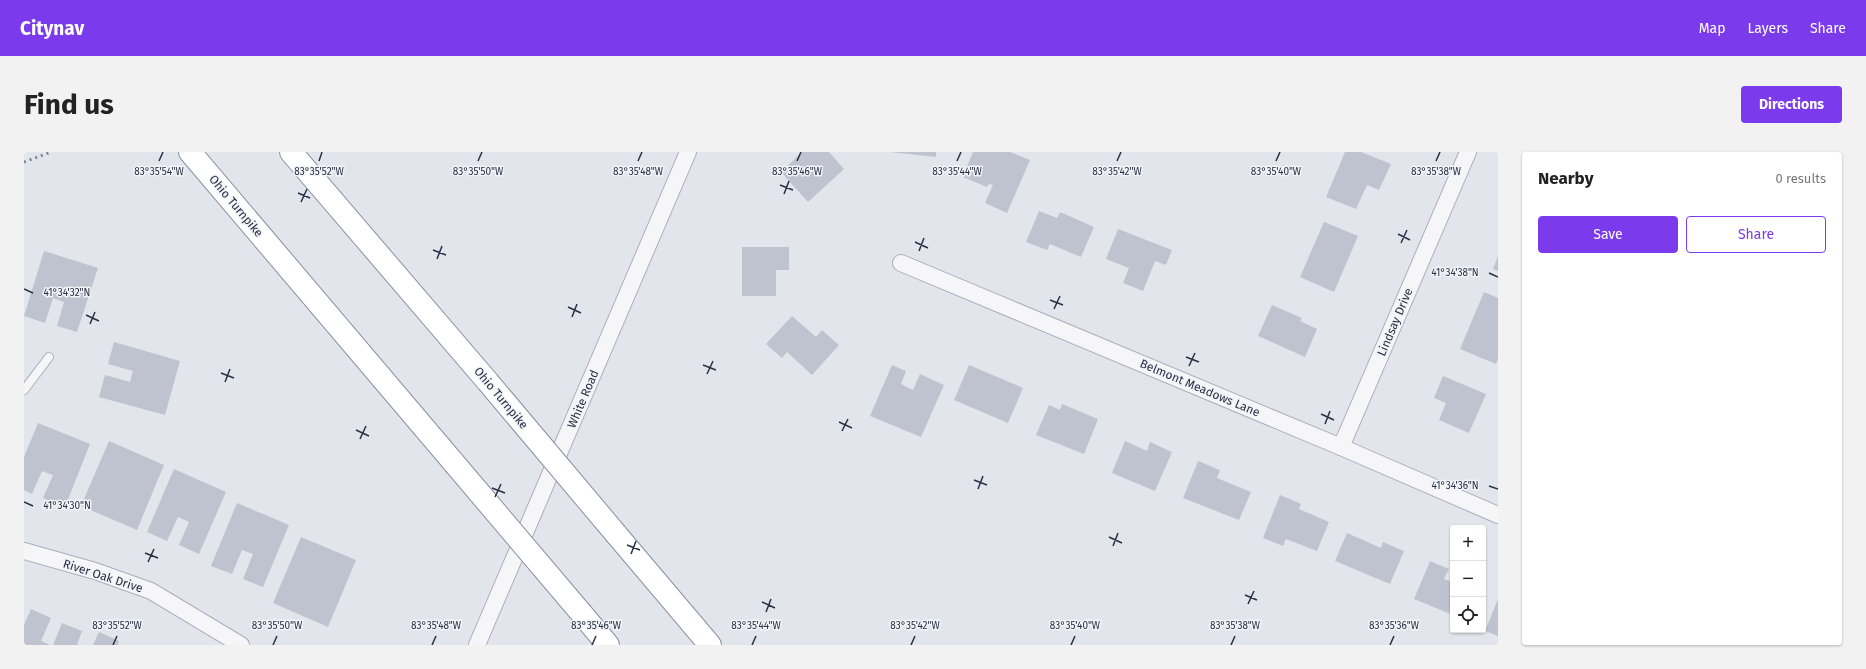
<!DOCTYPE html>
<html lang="en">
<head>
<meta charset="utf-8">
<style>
	:root { --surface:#fff; --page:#f2f2f2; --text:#222; --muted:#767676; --line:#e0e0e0; --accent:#7c3aed }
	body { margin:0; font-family:"Fira Sans",sans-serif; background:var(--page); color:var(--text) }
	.controls { position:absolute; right:12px; bottom:12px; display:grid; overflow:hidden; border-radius:4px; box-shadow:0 1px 3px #0004 }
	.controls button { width:36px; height:36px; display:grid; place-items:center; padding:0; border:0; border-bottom:1px solid var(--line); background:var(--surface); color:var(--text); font:20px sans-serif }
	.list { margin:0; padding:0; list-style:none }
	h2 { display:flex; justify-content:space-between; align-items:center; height:52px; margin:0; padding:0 16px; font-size:17px }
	h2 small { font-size:13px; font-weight:400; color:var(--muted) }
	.actions { display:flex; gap:8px; padding:12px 16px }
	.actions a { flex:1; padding:9px 0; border:1px solid var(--accent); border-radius:4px; text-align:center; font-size:14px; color:var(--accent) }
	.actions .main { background:var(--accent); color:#fff }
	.icon { flex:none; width:22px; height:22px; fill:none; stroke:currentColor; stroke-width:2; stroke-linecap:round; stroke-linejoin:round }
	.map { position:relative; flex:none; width:1474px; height:493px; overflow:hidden; border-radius:4px }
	header { display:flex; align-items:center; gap:24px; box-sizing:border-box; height:56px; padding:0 20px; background:var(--accent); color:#fff }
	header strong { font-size:19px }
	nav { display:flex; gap:22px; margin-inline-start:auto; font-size:14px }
	.intro { display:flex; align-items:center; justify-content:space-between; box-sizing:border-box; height:96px; padding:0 24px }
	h1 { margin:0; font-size:28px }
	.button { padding:10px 18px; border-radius:4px; background:var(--accent); color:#fff; font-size:14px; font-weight:700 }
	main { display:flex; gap:24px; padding:0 24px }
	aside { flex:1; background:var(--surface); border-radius:4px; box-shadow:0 1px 3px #0004 }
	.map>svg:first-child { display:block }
	.building { fill:#bfc3cf }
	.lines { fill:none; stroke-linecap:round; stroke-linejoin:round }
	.service-casing { stroke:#aaafb9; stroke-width:10 }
	.minor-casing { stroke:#aaafb9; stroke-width:18 }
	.motorway-casing { stroke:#8990a3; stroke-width:24 }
	.service { stroke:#f6f6f9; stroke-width:8 }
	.minor { stroke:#f6f6f9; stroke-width:16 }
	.motorway { stroke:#fff; stroke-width:22 }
	.rail { stroke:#7b8296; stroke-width:3; stroke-dasharray:2 4; stroke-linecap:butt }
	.motorway-bridge-casing { stroke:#8990a3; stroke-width:24; stroke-linecap:butt }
	.motorway-bridge { stroke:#fff; stroke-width:22 }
	.ticks { fill:none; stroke:#293045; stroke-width:1.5 }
	.labels { text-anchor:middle; stroke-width:3; stroke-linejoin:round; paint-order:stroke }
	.street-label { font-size:12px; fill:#293045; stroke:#f2f4f8 }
	.ticks-label { font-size:10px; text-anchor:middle; fill:#293045; stroke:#f2f4f8; stroke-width:3; stroke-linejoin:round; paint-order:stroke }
</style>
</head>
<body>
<header>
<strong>Citynav</strong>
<nav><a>Map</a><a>Layers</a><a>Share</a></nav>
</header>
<div class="intro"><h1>Find us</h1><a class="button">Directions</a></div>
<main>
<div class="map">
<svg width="1474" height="493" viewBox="0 0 1474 493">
	<rect width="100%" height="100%" fill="#e2e5eb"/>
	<g class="building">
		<path d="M778,0H805L820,17L784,50L757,20Z"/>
		<path d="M866,0H912V5Z"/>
		<path d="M949,0H986L1006,8L983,61L961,51L969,33L965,32L963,35L939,25Z"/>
		<path d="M1321,0H1337L1367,12L1355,38L1343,33L1332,57L1302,45Z"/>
		<path d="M1015,59L1033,66L1036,60L1070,75L1057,105L1026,92L1023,98L1002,90Z"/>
		<path d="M1300,70L1334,84L1310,140L1276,125Z"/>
		<path d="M1094,77L1148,98L1142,113L1131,109L1119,139L1099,131L1105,116L1082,107Z"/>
		<path d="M718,95H765V118H752V144H718Z"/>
		<path d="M20,99L74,116L53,180L33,174L40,150L29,146L21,171L0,164Z"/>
		<path d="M1474,104V119L1469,117Z"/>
		<path d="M1460,140L1474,146V207L1472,212L1436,197Z"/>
		<path d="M1248,153L1278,166L1276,169L1293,177L1281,205L1234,184Z"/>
		<path d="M768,164L792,185L798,178L815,193L788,223L763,200L758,206L742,192Z"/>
		<path d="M90,190L156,209L141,263L75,245L81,223L106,230L109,219L84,212Z"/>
		<path d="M868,213L882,219L877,232L889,238L896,222L920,233L897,285L846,264Z"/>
		<path d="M945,213L999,236L984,271L930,248Z"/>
		<path d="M1419,224L1462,242L1445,281L1415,268L1422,251L1410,246Z"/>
		<path d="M1038,252L1074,267L1060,302L1012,283L1025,253L1036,258Z"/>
		<path d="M14,271L66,292L41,355L19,346L29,323L18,319L8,342L0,338V305Z"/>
		<path d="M85,289L140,313L113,378L57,354Z"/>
		<path d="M1101,289L1123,299L1126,290L1148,300L1131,339L1088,321Z"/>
		<path d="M1174,309L1196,318L1193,326L1227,340L1215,368L1159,346Z"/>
		<path d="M150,317L202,340L175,402L155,393L165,370L154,365L143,389L123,380Z"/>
		<path d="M1256,343L1277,352L1275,357L1305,370L1293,399L1262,387L1259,394L1239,386Z"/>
		<path d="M213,351L265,373L239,435L219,427L229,402L218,398L208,422L187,414Z"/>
		<path d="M1323,381L1357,396L1359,390L1380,399L1366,432L1311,409Z"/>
		<path d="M277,385L332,408L304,475L249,451Z"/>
		<path d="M1406,409L1425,417L1420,427L1429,430V463L1390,447Z"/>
		<path d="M1474,447V484L1461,479Z"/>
		<path d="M7,457L27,466L17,489L26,493H0V473Z"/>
		<path d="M38,471L58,479L53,493H29Z"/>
		<path d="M75,480L95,489L94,493H69Z"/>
	</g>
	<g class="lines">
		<defs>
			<path id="service" d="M0,238L25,205"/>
			<g id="minor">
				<path d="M877,111L1317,295L1474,363"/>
				<path d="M1317,295L1444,0"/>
				<path d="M0,399L71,419L127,439L217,493"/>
				<path d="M453,493L664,0"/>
			</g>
			<g id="motorway">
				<path d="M166,0L430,311"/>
				<path d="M267,0L464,230"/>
				<path d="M592,382L686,493"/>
				<path d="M558,462L584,493"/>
			</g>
		</defs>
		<use href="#service" class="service-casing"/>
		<use href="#minor" class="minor-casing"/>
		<use href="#motorway" class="motorway-casing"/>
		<use href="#service" class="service"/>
		<use href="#minor" class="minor"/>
		<use href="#motorway" class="motorway"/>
		<path class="rail" d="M0,10L27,0"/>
		<defs>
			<g id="motorway-bridge">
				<path d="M464,230L592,382"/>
				<path d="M430,311L558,462"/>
			</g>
		</defs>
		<use href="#motorway-bridge" class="motorway-bridge-casing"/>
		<use href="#motorway-bridge" class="motorway-bridge"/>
	</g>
	<path class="ticks" d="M135,9L139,0M295,9L298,0M454,9L458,0M614,9L618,0M773,9L777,0M933,9L937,0M1093,9L1097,0M1252,9L1256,0M1412,9L1416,0M756,33L769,38M274,41L286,46M760,42L765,29M277,50L283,37M1374,82L1386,88M891,90L904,96M1377,91L1383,78M409,98L422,103M895,99L900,86M413,107L418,94M1465,121L1474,125M0,137L9,141M1026,148L1039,153M544,155L557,161M1030,157L1036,144M62,163L75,169M548,165L553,152M66,172L71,160M1162,205L1175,210M679,213L692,218M1165,214L1171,201M197,221L210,226M683,222L689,209M201,230L206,217M1297,262L1310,268M815,270L828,276M1301,272L1306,259M332,278L345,284M818,279L824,267M336,287L342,274M950,328L963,333M1465,334L1474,337M468,336L481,341M954,337L959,324M471,345L477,332M0,350L9,354M1085,385L1098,391M603,393L616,398M1089,394L1094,381M121,401L134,406M607,402L612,389M124,410L130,397M1221,443L1233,448M738,450L751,456M1224,452L1230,439M742,460L747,447M89,493L93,484M249,493L253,484M408,493L412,484M568,493L572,484M728,493L732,484M887,493L891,484M1047,493L1051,484M1207,493L1211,484M1366,493L1370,484"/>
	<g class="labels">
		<g class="street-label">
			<text transform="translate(212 54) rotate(50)" y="4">Ohio Turnpike</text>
			<text transform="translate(1371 170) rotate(-67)" y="4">Lindsay Drive</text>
			<text transform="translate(1176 236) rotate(23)" y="4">Belmont Meadows Lane</text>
			<text transform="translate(477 246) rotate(50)" y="4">Ohio Turnpike</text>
			<text transform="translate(559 247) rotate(-67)" y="4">White Road</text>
			<text transform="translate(79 424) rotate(18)" y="4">River Oak Drive</text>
		</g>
	</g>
	<g class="ticks-label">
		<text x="135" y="23">83°35'54"W</text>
		<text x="295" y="23">83°35'52"W</text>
		<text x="454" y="23">83°35'50"W</text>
		<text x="614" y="23">83°35'48"W</text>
		<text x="773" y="23">83°35'46"W</text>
		<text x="933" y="23">83°35'44"W</text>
		<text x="1093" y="23">83°35'42"W</text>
		<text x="1412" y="23">83°35'38"W</text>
		<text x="1252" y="23">83°35'40"W</text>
		<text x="1431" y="124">41°34'38"N</text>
		<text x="43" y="144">41°34'32"N</text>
		<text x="1431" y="337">41°34'36"N</text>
		<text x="43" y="357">41°34'30"N</text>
		<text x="93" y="477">83°35'52"W</text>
		<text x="253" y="477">83°35'50"W</text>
		<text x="412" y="477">83°35'48"W</text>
		<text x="572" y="477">83°35'46"W</text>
		<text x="732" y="477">83°35'44"W</text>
		<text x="891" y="477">83°35'42"W</text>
		<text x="1051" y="477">83°35'40"W</text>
		<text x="1211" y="477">83°35'38"W</text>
		<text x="1370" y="477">83°35'36"W</text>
	</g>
</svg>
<div class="controls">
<button>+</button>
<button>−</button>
<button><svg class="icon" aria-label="locate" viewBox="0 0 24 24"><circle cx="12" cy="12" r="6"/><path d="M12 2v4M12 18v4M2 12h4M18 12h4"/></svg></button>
</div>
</div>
<aside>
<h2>Nearby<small>0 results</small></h2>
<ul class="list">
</ul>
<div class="actions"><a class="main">Save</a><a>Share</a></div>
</aside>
</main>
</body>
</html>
